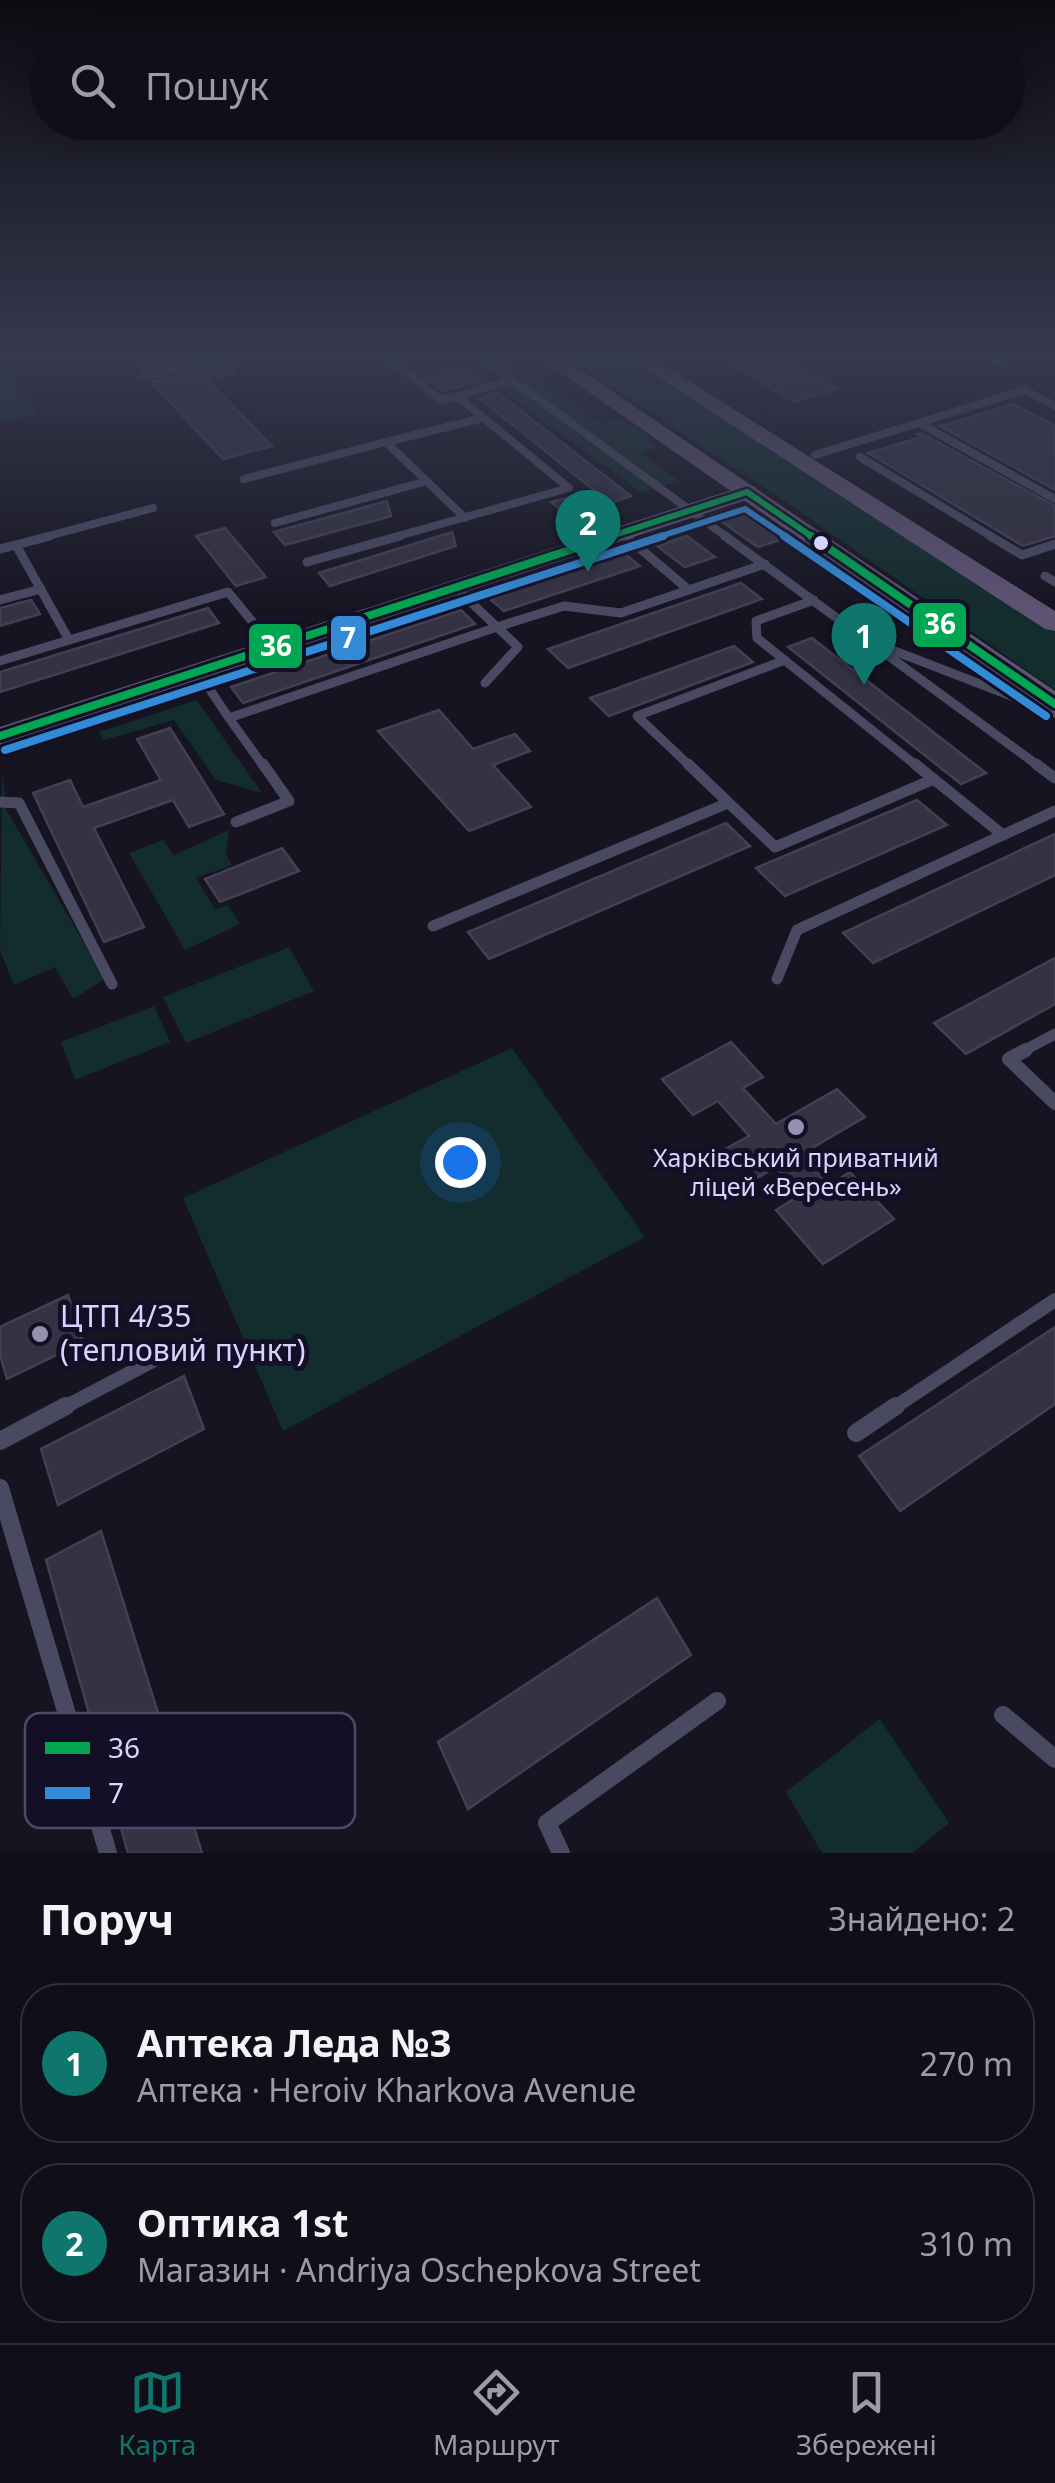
<!DOCTYPE html>
<html lang="uk">
<head>
<meta charset="utf-8">
<style>
	:root { --surface:#100f19; --page:#191822; --text:#f1f3f6; --muted:#9c9ca2; --line:#302f38; --accent:#0f766e }
	body { margin:0; font-family:"Noto Sans",sans-serif; background:var(--page); color:var(--text) }
	.you { position:absolute; left:460px; top:1162px; width:35px; height:35px; margin:-25px; border:8px solid #fff; border-radius:50%; background:#1a73e8; box-shadow:0 0 0 15px #1a73e833 }
	.badge { display:grid; place-items:center; width:65px; height:65px; border-radius:50%; background:var(--accent); color:#fff; font-size:32px; font-weight:700 }
	.pin { position:absolute; translate:-50% -82px; filter:drop-shadow(0 2px 5px #0008) }
	.pin::after { content:''; position:absolute; top:52px; width:35px; height:30px; background:inherit; clip-path:polygon(0 0,100% 0,50% 100%) }
	.list { margin:0; padding:0; list-style:none }
	h2 { display:flex; justify-content:space-between; align-items:center; height:130px; margin:0; padding:0 40px; font-size:42px }
	h2 small { font-size:32px; font-weight:400; color:var(--muted) }
	.list li { display:grid; grid-template-columns:65px 1fr auto; gap:30px; align-items:center; box-sizing:border-box; height:160px; margin:0 20px 20px; padding:0 20px; border:2px solid var(--line); border-radius:40px }
	.list b { display:block; font-size:38px; white-space:nowrap }
	.list p { margin:0; font-size:32px; white-space:nowrap; color:var(--muted) }
	.list em { font-size:32px; font-style:normal; color:var(--muted) }
	.icon { flex:none; width:55px; height:55px; fill:none; stroke:currentColor; stroke-width:2; stroke-linecap:round; stroke-linejoin:round }
	.map { position:relative; flex:none; width:1055px; height:1853px; overflow:hidden }
	.search { position:absolute; background:var(--surface); box-shadow:0 5px 25px #0003; left:30px; right:30px; top:30px; height:110px; display:flex; align-items:center; gap:25px; box-sizing:border-box; padding:0 35px; border-radius:55px; color:var(--muted); font-size:38px }
	.sheet { height:490px; background:var(--surface) }
	nav { display:flex; justify-content:space-around; align-items:center; box-sizing:border-box; height:140px; border-top:2px solid var(--line); background:var(--surface); font-size:28px; color:var(--muted) }
	nav a { display:grid; justify-items:center; gap:5px }
	nav .on { color:var(--accent) }
	.map>svg:first-child { display:block }
	.green { fill:#132c2d }
	.building { fill:#343243; stroke:#433f54; stroke-width:2.5 }
	.lines { fill:none; stroke-linecap:round; stroke-linejoin:round }
	.lane-far4 { stroke:#4a4962; stroke-width:8 }
	.lane-far3 { stroke:#4a4962; stroke-width:9 }
	.lane-far2 { stroke:#4a4962; stroke-width:11 }
	.lane-far1 { stroke:#4a4962; stroke-width:14 }
	.lane { stroke:#4a4962; stroke-width:18 }
	.secondary { fill:#575674; fill-rule:evenodd }
	.primary { fill:#5e5373; fill-rule:evenodd }
	.rail-casing { stroke:#43596b; stroke-width:6 }
	.rail { stroke:#130f26; stroke-width:4; stroke-dasharray:11; stroke-linecap:butt }
	.bus-1-far1-casing { stroke:#130f26; stroke-width:11 }
	.bus-1-casing { stroke:#130f26; stroke-width:14 }
	.bus-2-far1-casing { stroke:#130f26; stroke-width:11 }
	.bus-2-casing { stroke:#130f26; stroke-width:14 }
	.bus-1-far1 { stroke:#00a651; stroke-width:6 }
	.bus-1 { stroke:#00a651; stroke-width:8 }
	.bus-2-far1 { stroke:#338bd7; stroke-width:6 }
	.bus-2 { stroke:#338bd7; stroke-width:8 }
	.bus-dot { fill:#d9d4ff; stroke:#130f26; stroke-width:4 }
	.poi-dot { fill:#9591b1; stroke:#130f26; stroke-width:4 }
	.labels { text-anchor:middle; stroke-width:10; stroke-linejoin:round; paint-order:stroke }
	.poi-label { font-size:25px; fill:#d9d4ff; stroke:#130f26 }
	.near-poi-label { font-size:30px; fill:#d9d4ff; stroke:#130f26; text-anchor:start }
	.key { fill:#130f26; stroke:#4e4a67; stroke-width:2.5 }
	.key-label { font-size:28px; fill:#d9d4ff }
	.line-badge { stroke:#130f26; stroke-width:4 }
	.badge-label { font-size:28px; text-anchor:middle; font-weight:bold; fill:#fff }
</style>
</head>
<body>
<div class="map">
<svg width="1055" height="1853" viewBox="0 0 1055 1853">
	<rect width="100%" height="100%" fill="#161421"/>
	<g class="green">
		<path d="M563,354H621L1055,631V690L796,509Z"/>
		<path d="M0,361L37,414L0,422Z"/>
		<path d="M536,378L599,423L618,419L650,435L645,437L657,447L640,453L679,481L642,493L499,388Z"/>
		<path d="M197,700L262,793L216,780L174,720L104,740L99,732Z"/>
		<path d="M2,772L7,811L105,979L73,999L55,967L14,985L0,950Z"/>
		<path d="M229,830L226,854L232,865L196,878L215,909L228,905L240,924L185,950L129,853L163,840L174,855Z"/>
		<path d="M289,947L314,991L186,1043L163,997Z"/>
		<path d="M154,1006L170,1042L75,1080L61,1042Z"/>
		<path d="M512,1048L645,1237L283,1431L183,1198Z"/>
		<path d="M880,1719L949,1823L912,1853H822L786,1792Z"/>
	</g>
	<g class="building">
		<path d="M127,354H210L141,370Z"/>
		<path d="M714,354H781L836,389L794,402Z"/>
		<path d="M234,364L235,373L207,380L272,446L223,459L151,382Z"/>
		<path d="M465,367L482,381L442,391L424,377Z"/>
		<path d="M497,392L631,496L571,517L551,502L595,491L479,398Z"/>
		<path d="M1013,404L1055,426V490L940,426Z"/>
		<path d="M921,433L1055,506V536L1023,546L868,453L922,437L917,434Z"/>
		<path d="M387,501L391,516L285,545L274,532Z"/>
		<path d="M745,506L789,537L758,547L712,515Z"/>
		<path d="M225,528L266,577L236,586L196,536Z"/>
		<path d="M452,532L456,546L330,586L319,573Z"/>
		<path d="M687,536L715,557L685,567L657,546Z"/>
		<path d="M625,554L640,566L504,611L490,599Z"/>
		<path d="M741,583L762,599L568,668L548,649Z"/>
		<path d="M31,600L40,614L0,626V608Z"/>
		<path d="M208,608L219,623L0,692V672Z"/>
		<path d="M461,610L475,624L243,703L231,687Z"/>
		<path d="M812,638L986,773L961,784L788,647Z"/>
		<path d="M734,646L753,662L609,716L590,698Z"/>
		<path d="M439,710L473,749L515,734L530,751L493,765L531,807L469,831L378,731Z"/>
		<path d="M170,728L224,814L189,827L173,800L94,828L144,927L104,942L33,793L70,780L83,807L161,780L137,739Z"/>
		<path d="M917,800L947,825L785,896L756,868Z"/>
		<path d="M726,823L750,846L489,959L468,932Z"/>
		<path d="M1055,834V875L873,963L843,933Z"/>
		<path d="M282,848L299,871L220,902L205,879Z"/>
		<path d="M1055,958V1004L966,1054L934,1023Z"/>
		<path d="M731,1042L763,1077L743,1088L776,1124L837,1089L865,1117L802,1154L829,1185L850,1172L894,1219L823,1264L776,1210L800,1195L776,1167L752,1181L725,1149L749,1136L718,1101L693,1115L662,1079Z"/>
		<path d="M68,1295L83,1342L7,1379L0,1355V1327Z"/>
		<path d="M1055,1327V1404L900,1511L859,1456Z"/>
		<path d="M184,1376L204,1429L58,1505L41,1449Z"/>
		<path d="M101,1531L202,1853H128L46,1560Z"/>
		<path d="M657,1598L691,1655L468,1809L438,1742Z"/>
	</g>
	<g class="lines">
		<g class="lane-far4">
			<path d="M383,354L441,400L457,396"/>
			<path d="M477,354L728,538"/>
			<path d="M507,375L508,354"/>
			<path d="M145,376L244,354"/>
			<path d="M919,423L1055,499"/>
			<path d="M815,455L1025,390L1055,406"/>
			<path d="M860,457L994,538"/>
			<path d="M244,479L386,442"/>
			<path d="M465,518L386,442L483,418"/>
			<path d="M275,523L427,481"/>
			<path d="M41,538L153,508"/>
			<path d="M391,538L569,488L457,396L514,380"/>
		</g>
		<g class="lane-far3">
			<path d="M50,536L16,545L69,640"/>
			<path d="M725,536L1040,767"/>
			<path d="M990,536L1022,555L1055,544"/>
			<path d="M630,540L689,590"/>
			<path d="M0,549L16,545"/>
			<path d="M307,562L400,536"/>
			<path d="M1045,576L1055,582"/>
			<path d="M456,588L497,627L564,606L621,613L765,564"/>
			<path d="M0,600L41,589"/>
			<path d="M814,600L756,621L757,638L918,767"/>
			<path d="M892,650L1055,713"/>
			<path d="M0,661L228,592L273,647"/>
			<path d="M198,672L229,718L497,627L518,647L485,683"/>
			<path d="M229,718L264,767"/>
			<path d="M691,767L637,716L785,660"/>
		</g>
		<g class="lane-far2">
			<path d="M688,764L775,847L934,779"/>
			<path d="M915,764L1003,835"/>
			<path d="M1036,764L1055,778"/>
			<path d="M0,802L19,803L112,984"/>
			<path d="M236,822L289,801L263,764"/>
			<path d="M433,926L728,803"/>
			<path d="M777,979L797,930L1055,811"/>
			<path d="M1021,1052L1055,1034"/>
		</g>
		<g class="lane-far1">
			<path d="M1026,1050L1009,1059L1055,1103"/>
			<path d="M61,1409L162,1356"/>
			<path d="M892,1409L1055,1300"/>
		</g>
		<g class="lane">
			<path d="M856,1433L896,1406"/>
			<path d="M0,1441L66,1406"/>
			<path d="M0,1488L108,1853"/>
			<path d="M1003,1715L1055,1759"/>
			<path d="M561,1853L547,1823L717,1701"/>
		</g>
		<path class="secondary" d="M747,485L755,487L758,492L755,497L0,745V727Z"/>
		<g class="primary">
			<path d="M534,354H557L1055,691V713L1045,710Z"/>
			<path d="M623,354H646L1055,611V631L1045,629Z"/>
		</g>
		<defs>
			<path id="rail" d="M982,354L1001,363"/>
		</defs>
		<use href="#rail" class="rail-casing"/>
		<use href="#rail" class="rail"/>
		<defs>
			<path id="bus-1-far1" d="M605,538L747,492L814,538"/>
			<g id="bus-1">
				<path d="M811,536L1055,704"/>
				<path d="M0,736L613,536"/>
			</g>
			<path id="bus-2-far1" d="M655,538L745,509L788,538"/>
			<g id="bus-2">
				<path d="M784,536L1046,716"/>
				<path d="M5,750L663,536"/>
			</g>
		</defs>
		<use href="#bus-1-far1" class="bus-1-far1-casing"/>
		<use href="#bus-1" class="bus-1-casing"/>
		<use href="#bus-2-far1" class="bus-2-far1-casing"/>
		<use href="#bus-2" class="bus-2-casing"/>
		<use href="#bus-1-far1" class="bus-1-far1"/>
		<use href="#bus-1" class="bus-1"/>
		<use href="#bus-2-far1" class="bus-2-far1"/>
		<use href="#bus-2" class="bus-2"/>
	</g>
	<linearGradient id="sky" x2="0" y2="1"><stop stop-color="#0c0b12"/><stop offset="0.58" stop-color="#363a4e"/><stop offset="1" stop-color="#363a4e" stop-opacity="0"/></linearGradient>
	<rect width="1055" height="613" fill="url(#sky)"/>
	<circle class="bus-dot" cx="821" cy="543" r="9"/>
	<g class="poi-dot">
		<circle cx="796" cy="1127" r="10"/>
		<circle cx="40" cy="1334" r="10"/>
	</g>
	<g class="labels">
		<g class="poi-label">
			<text x="796" y="1167">Харківський приватний<tspan x="796" dy="29">ліцей «Вересень»</tspan></text>
		</g>
		<g class="near-poi-label">
			<text x="60" y="1327">ЦТП 4/35<tspan x="60" dy="34">(тепловий пункт)</tspan></text>
		</g>
	</g>
	<rect x="25" y="1713" width="330" height="115" rx="15" class="key"/>
	<rect x="45" y="1742" width="45" height="12" fill="#00a651"/>
	<rect x="45" y="1787" width="45" height="12" fill="#338bd7"/>
	<g class="key-label">
		<text x="108" y="1758">36</text>
		<text x="108" y="1803">7</text>
	</g>
	<g class="line-badge">
		<rect x="911" y="601" width="57" height="48" rx="10" fill="#00a651"/>
		<rect x="329" y="614" width="39" height="48" rx="10" fill="#338bd7"/>
		<rect x="247" y="622" width="57" height="48" rx="10" fill="#00a651"/>
	</g>
	<g class="badge-label">
		<text x="940" y="634">36</text>
		<text x="348" y="648">7</text>
		<text x="276" y="656">36</text>
	</g>
</svg>
<div class="you"></div>
<div class="pin badge" style="left:864px;top:685px">1</div>
<div class="pin badge" style="left:588px;top:572px">2</div>
<div class="search"><svg class="icon" aria-label="search" viewBox="0 0 24 24"><circle cx="10" cy="10" r="6"/><path d="M15 15l6 6"/></svg>Пошук</div>
</div>
<section class="sheet">
<h2>Поруч<small>Знайдено: 2</small></h2>
<ul class="list">
<li><span class="badge">1</span><div><b>Аптека Леда №3</b><p>Аптека · Heroiv Kharkova Avenue</p></div><em>270 m</em></li>
<li><span class="badge">2</span><div><b>Оптика 1st</b><p>Магазин · Andriya Oschepkova Street</p></div><em>310 m</em></li>
</ul>
</section>
<nav>
<a class="on"><svg class="icon" aria-label="map" viewBox="0 0 24 24"><path d="M3 6l6-2 6 2 6-2v14l-6 2-6-2-6 2zM9 4v14M15 6v14"/></svg>Карта</a>
<a><svg class="icon" aria-label="directions" viewBox="0 0 24 24"><path d="M12 3l9 9-9 9-9-9zM9 14v-3h6M13 9l2 2-2 2"/></svg>Маршрут</a>
<a><svg class="icon" aria-label="saved" viewBox="0 0 24 24"><path d="M7 4h10v16l-5-4-5 4z"/></svg>Збережені</a>
</nav>
</body>
</html>
